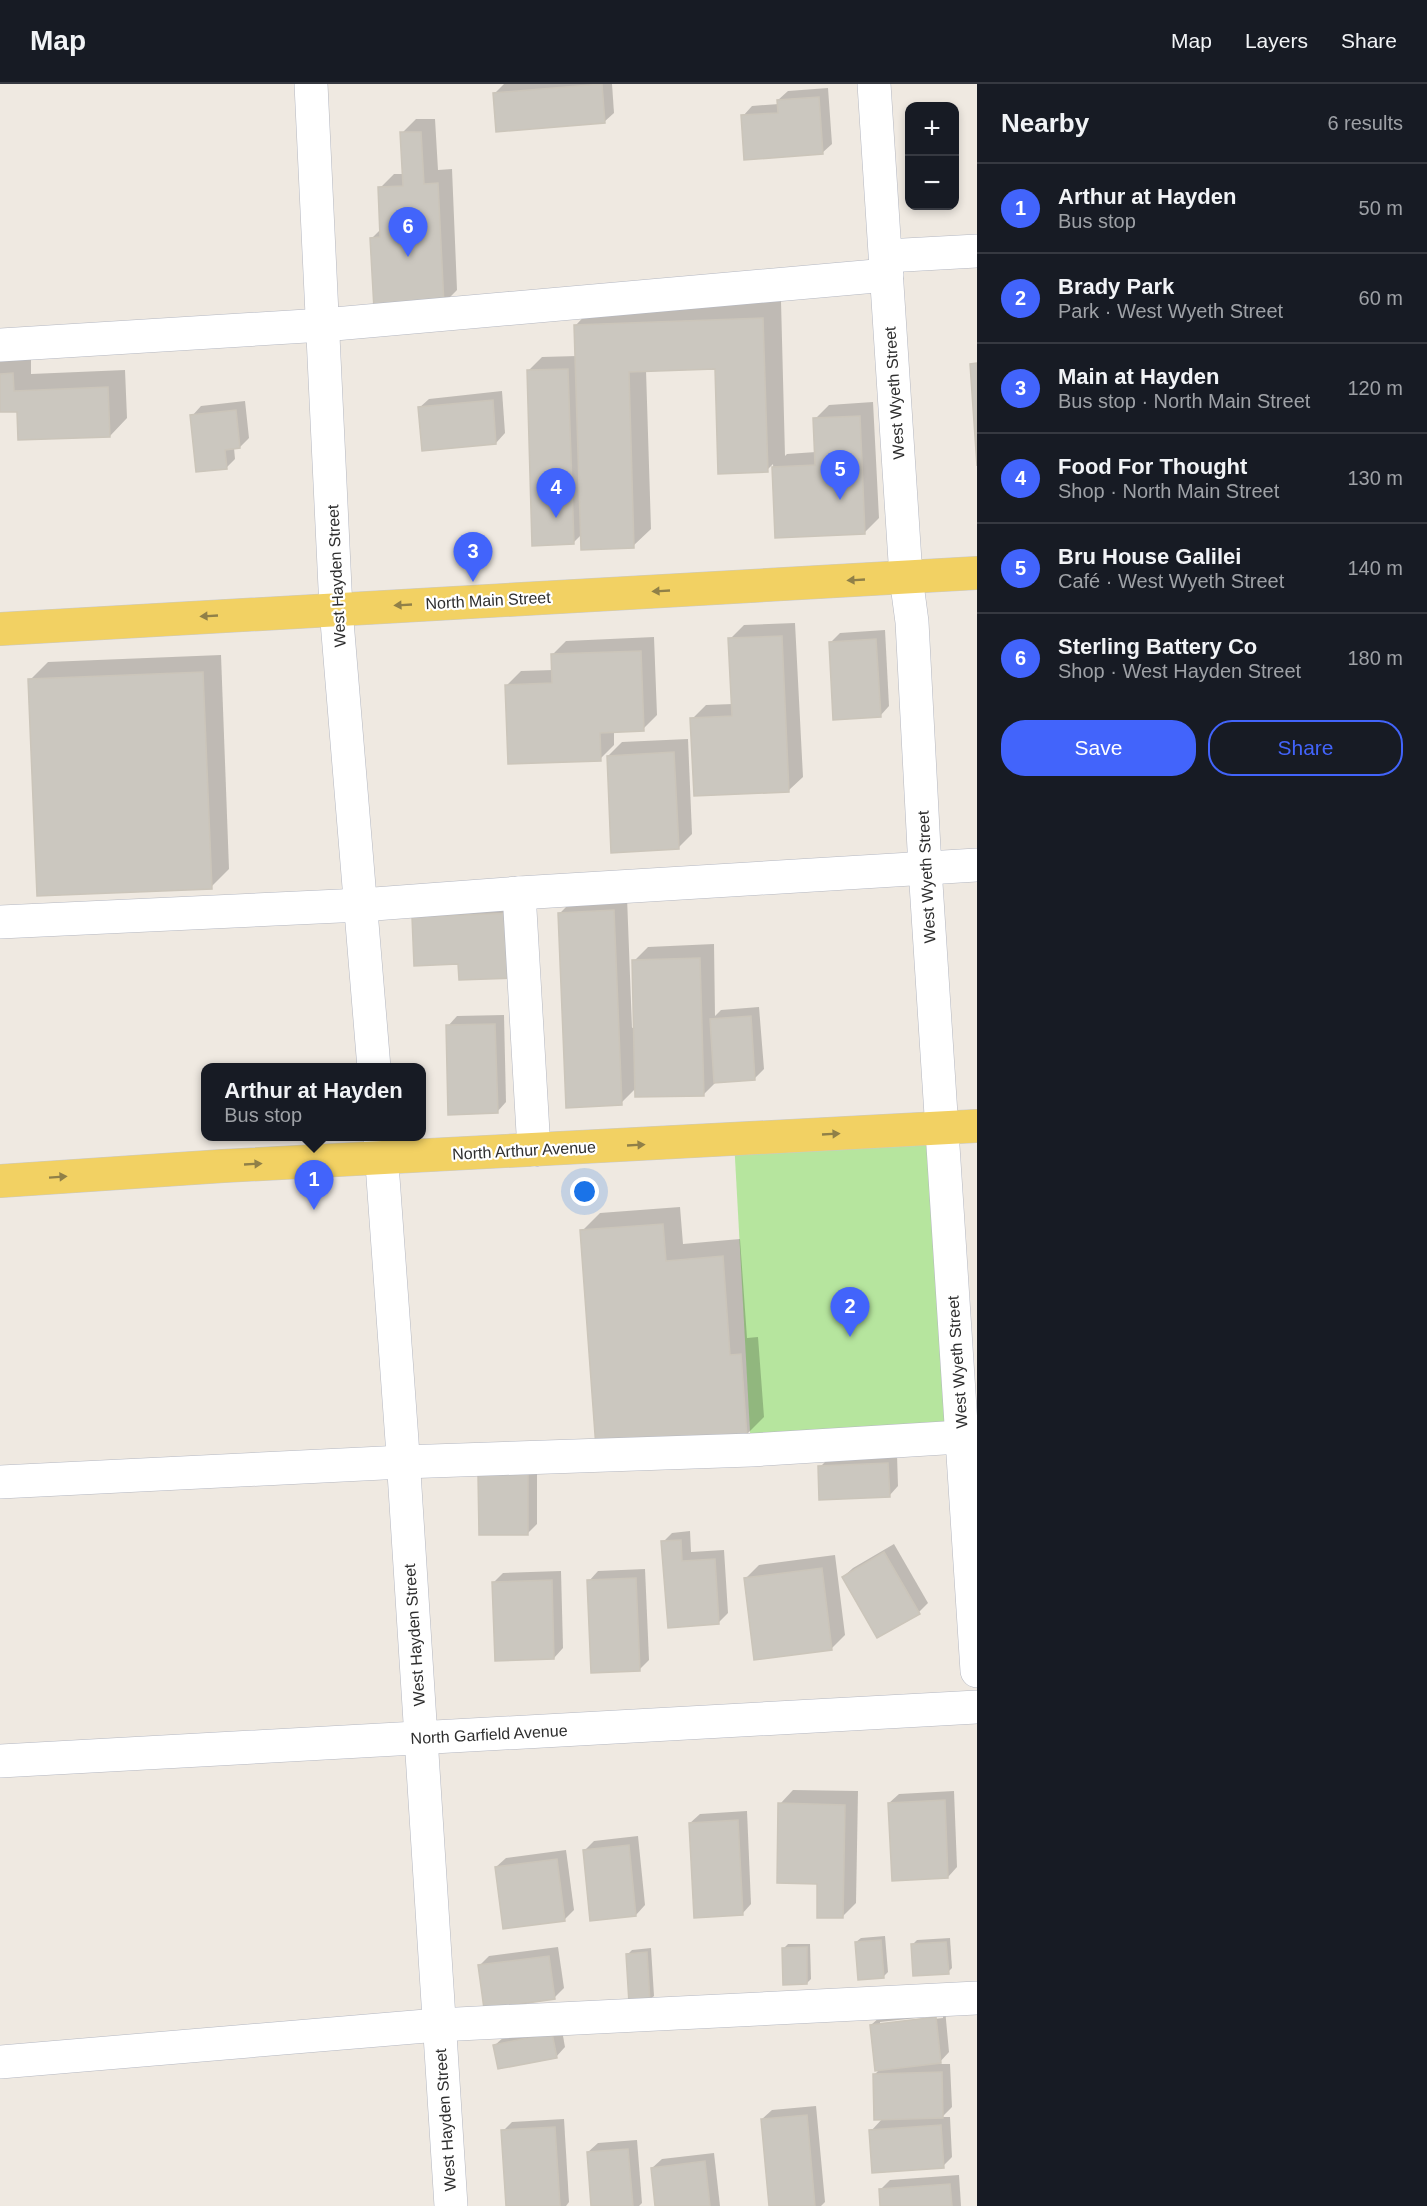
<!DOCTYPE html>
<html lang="en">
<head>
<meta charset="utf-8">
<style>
	:root { --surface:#171b24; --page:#242831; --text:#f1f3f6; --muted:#9ea1a6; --line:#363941; --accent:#4264fb }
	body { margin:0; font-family:Helvetica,sans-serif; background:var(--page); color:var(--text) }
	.controls { position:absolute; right:18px; top:18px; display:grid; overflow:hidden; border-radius:12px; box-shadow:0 3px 9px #0003 }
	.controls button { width:54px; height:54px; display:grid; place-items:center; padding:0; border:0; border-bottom:2px solid var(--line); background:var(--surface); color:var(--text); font:30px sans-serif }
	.you { position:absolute; left:585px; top:1108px; width:21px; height:21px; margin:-15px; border:4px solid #fff; border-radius:50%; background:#1a73e8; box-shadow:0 0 0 9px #1a73e833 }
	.badge { display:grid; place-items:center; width:39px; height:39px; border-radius:50%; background:var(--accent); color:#fff; font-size:20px; font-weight:700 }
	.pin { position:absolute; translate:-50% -50px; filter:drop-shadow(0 2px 3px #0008) }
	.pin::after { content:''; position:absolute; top:32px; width:21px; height:18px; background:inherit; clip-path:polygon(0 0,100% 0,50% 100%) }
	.popup { position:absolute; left:201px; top:979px; width:225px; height:78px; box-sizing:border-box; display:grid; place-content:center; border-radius:12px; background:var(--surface); filter:drop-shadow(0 2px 4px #0005); font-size:20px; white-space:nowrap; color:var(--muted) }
	.popup b { font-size:22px; color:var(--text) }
	.popup::after { content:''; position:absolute; left:50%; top:100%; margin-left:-12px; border:12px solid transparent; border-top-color:var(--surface) }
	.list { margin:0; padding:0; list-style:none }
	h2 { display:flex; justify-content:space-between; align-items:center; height:78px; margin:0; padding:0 24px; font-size:26px }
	h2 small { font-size:20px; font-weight:400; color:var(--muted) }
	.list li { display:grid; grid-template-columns:39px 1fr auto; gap:18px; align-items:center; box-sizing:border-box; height:90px; padding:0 24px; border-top:2px solid var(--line) }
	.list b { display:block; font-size:22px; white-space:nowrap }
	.list p { margin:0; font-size:20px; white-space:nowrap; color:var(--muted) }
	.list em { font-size:20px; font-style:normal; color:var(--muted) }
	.actions { display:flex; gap:12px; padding:18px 24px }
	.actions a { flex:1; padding:14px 0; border:2px solid var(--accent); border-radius:24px; text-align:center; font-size:21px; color:var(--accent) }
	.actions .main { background:var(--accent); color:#fff }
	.map { position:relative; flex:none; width:977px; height:2122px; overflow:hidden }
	header { display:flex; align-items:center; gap:36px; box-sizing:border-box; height:84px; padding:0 30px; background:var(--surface); border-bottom:2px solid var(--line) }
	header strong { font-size:28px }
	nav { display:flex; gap:33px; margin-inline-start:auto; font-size:21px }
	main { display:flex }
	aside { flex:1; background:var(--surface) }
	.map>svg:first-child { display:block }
	.green { fill:#b6e59e }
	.shadow { fill:#0003; fill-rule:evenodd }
	.building { fill:#cbc7bf; stroke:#cbc5ba; stroke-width:1.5 }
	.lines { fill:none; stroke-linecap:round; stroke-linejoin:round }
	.minor-casing { stroke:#b4b7c1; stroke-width:34 }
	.major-casing { stroke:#c9c9c9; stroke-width:34 }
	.minor { stroke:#fff; stroke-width:33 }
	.major { stroke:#f2d163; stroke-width:33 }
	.oneway { fill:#908048 }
	.labels { text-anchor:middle; stroke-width:4.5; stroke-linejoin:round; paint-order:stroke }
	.street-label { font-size:16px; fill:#2e2e2e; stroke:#fff }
</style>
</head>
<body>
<header>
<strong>Map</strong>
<nav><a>Map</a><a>Layers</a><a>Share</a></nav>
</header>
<main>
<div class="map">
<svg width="977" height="2122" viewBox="0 0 977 2122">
	<rect width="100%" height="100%" fill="#efe9e1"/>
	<path class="green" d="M942,1044L962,1353L751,1366L734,1056Z"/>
	<g class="shadow">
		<path d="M504,0H612L614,29L604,38L494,10Z"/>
		<path d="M828,4L832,60L822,69L743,32L752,22L779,20L778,16L788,7Z"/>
		<path d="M416,35H435L438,86L452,85L457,206L443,220L372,154L381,145L380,104L394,90H404L402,49Z"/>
		<path d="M781,217L785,372L787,370L816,368L815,335L829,321L873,318L879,434L865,448L777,452L773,380L767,386L717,283L646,286L651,445L633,462L582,450L573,459L528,287L542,273L577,272L576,241L593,223Z"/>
		<path d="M31,272V290L125,286L127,334L110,352L18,326L0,327V273Z"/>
		<path d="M502,307L505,349L496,359L419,324L429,315Z"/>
		<path d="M245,317L249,354L240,363L234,364L235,375L226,384L192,332L201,322Z"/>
		<path d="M795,539L803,693L789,706L692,635L706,621L733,620L730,555L744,541Z"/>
		<path d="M885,546L889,622L880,632L830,559L840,549Z"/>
		<path d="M654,553L657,631L643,645L614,647V661L600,675L507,601L521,587L553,586L552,571L566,557Z"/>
		<path d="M221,571L229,785L211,803L30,596L48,578Z"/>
		<path d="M688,655L692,750L678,764L608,672L622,658Z"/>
		<path d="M627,813L632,944L635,943L634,877L648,863L714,860L715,932L721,926L759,923L764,985L754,995L717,997L703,1011L636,1004L621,1019L560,829L574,815Z"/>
		<path d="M527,816L460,879L414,834Z"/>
		<path d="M504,931L506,1018L497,1028L448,942L457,932Z"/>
		<path d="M680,1123L683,1160L740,1155L747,1254L758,1253L764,1333L746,1351L582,1147L600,1129Z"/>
		<path d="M897,1371L898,1402L889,1412L820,1383L829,1374Z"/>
		<path d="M537,1381V1440L528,1449L480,1391Z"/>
		<path d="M690,1447L691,1468L724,1466L728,1529L719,1538L663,1458L672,1449Z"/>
		<path d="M894,1460L928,1519L919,1528L843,1493L853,1484Z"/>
		<path d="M835,1471L845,1551L831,1565L745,1495L759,1481Z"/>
		<path d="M645,1485L649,1576L640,1585L589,1497L598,1487Z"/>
		<path d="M561,1487L563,1564L554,1574L494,1498L503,1489Z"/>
		<path d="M793,1706L858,1707L856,1819L842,1833L819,1798L780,1720Z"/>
		<path d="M954,1707L957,1783L948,1793L889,1719L899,1710Z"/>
		<path d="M747,1727L751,1820L742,1830L690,1739L700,1730Z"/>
		<path d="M638,1752L645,1821L636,1831L584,1767L594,1757Z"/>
		<path d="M566,1766L574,1826L564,1836L496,1783L506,1774Z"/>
		<path d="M885,1852L888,1888L884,1892L856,1858L861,1854Z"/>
		<path d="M950,1854L952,1884L948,1888L913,1860L917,1856Z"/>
		<path d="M788,1860H810L811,1895L807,1899L783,1865Z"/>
		<path d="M558,1863L564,1904L555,1913L479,1882L489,1872Z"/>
		<path d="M651,1864L654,1912L649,1916L628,1870L632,1866Z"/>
		<path d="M945,1925L949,1968L938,1980H950L952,2023L942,2033H950L952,2073L943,2082L871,2047L883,2034L874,1991L881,1984L871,1941L881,1932ZM943,1931V1934L880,1941V1938Z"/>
		<path d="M561,1941L565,1963L556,1973L495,1961L505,1952Z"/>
		<path d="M816,2022L825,2118L821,2122H770L762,2035L772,2026Z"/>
		<path d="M564,2035L569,2118L566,2122H507L503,2047L512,2038Z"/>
		<path d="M637,2056L642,2119L639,2122H592L588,2068L598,2059Z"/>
		<path d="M714,2069L720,2122H657L652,2084L662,2075Z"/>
		<path d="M959,2091L961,2122H882L881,2105L890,2096Z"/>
	</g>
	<g class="building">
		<path d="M602,0L605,39L496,48L493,9Z"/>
		<path d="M819,13L823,70L744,76L741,31L778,29L777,16Z"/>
		<path d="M400,48H421L424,100L438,99L444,221L374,225L370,154L380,153L378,103L403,102Z"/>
		<path d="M763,234L768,388L718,390L715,285L629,288L634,464L581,466L574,241Z"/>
		<path d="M977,279V382L970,280Z"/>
		<path d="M568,285L574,460L532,462L527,286Z"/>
		<path d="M13,289L14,307L108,303L110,353L18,356L17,328H0V290Z"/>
		<path d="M493,316L496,360L422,367L418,323Z"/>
		<path d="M236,326L240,364L225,366L227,385L196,388L190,331Z"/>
		<path d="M860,332L865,450L775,454L772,383L815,381L813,334Z"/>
		<path d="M782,552L789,708L694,712L690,634L732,632L728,554Z"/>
		<path d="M876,555L881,633L833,636L829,558Z"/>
		<path d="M641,567L644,647L600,649L601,677L508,680L505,601L552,599L551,570Z"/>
		<path d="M203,588L212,805L37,812L28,595Z"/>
		<path d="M674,668L679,765L611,769L607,672Z"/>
		<path d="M614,826L622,1021L566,1024L558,829Z"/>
		<path d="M514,829L515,894L459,896L458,880L414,882L412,833Z"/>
		<path d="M700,874L704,1012L635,1013L632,876Z"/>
		<path d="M751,932L755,996L714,999L710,935Z"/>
		<path d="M495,940L498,1029L448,1031L446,941Z"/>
		<path d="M663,1140L666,1177L723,1172L730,1271L741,1270L747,1353L596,1364L580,1146Z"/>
		<path d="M888,1379L890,1413L819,1416L818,1382Z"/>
		<path d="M478,1390H528V1451H479Z"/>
		<path d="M681,1456L682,1477L715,1475L719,1540L668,1544L661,1457Z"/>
		<path d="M884,1468L920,1530L877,1554L842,1493Z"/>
		<path d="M822,1484L832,1566L754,1576L744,1494Z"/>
		<path d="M636,1494L640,1587L591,1589L587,1496Z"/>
		<path d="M552,1496L554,1575L495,1577L492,1498Z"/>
		<path d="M945,1716L948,1794L892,1797L888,1719Z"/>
		<path d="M778,1719L845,1721L843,1834H817V1800L777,1799Z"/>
		<path d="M738,1736L743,1831L694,1834L689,1739Z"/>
		<path d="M629,1761L636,1832L590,1837L583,1766Z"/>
		<path d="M557,1775L565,1837L503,1845L495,1783Z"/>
		<path d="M881,1856L884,1894L858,1896L855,1858Z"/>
		<path d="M946,1858L949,1890L913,1892L911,1860Z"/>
		<path d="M807,1863V1900L783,1901L782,1864Z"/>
		<path d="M647,1868L650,1918L629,1919L626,1870Z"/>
		<path d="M549,1872L555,1915L484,1925L478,1881Z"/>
		<path d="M936,1933L941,1979L875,1987L870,1941Z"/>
		<path d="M552,1949L557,1974L498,1985L493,1961Z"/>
		<path d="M942,1988L943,2034L874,2036L873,1990Z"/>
		<path d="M807,2031L815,2122H769L761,2035Z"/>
		<path d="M941,2041L944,2084L872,2089L869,2046Z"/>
		<path d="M555,2043L560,2122H506L501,2046Z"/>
		<path d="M628,2065L633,2122H591L587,2068Z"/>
		<path d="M705,2077L710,2122H655L651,2084Z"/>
		<path d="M950,2100L952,2122H880L879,2105Z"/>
	</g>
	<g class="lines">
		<defs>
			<g id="minor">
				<path d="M311,0L336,525L374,984"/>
				<path d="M874,0L906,493L912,538L925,784L977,1587"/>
				<path d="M886,172L977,167"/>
				<path d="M0,261L323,241L887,191"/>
				<path d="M0,838L361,821L519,809"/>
				<path d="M380,1052L402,1357L451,2122"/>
				<path d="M534,1066L519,809L977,781"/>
				<path d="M0,1398L403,1378L751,1366L977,1352"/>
				<path d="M0,1677L977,1623"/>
				<path d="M0,1978L438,1941L977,1914"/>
			</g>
			<g id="major">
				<path d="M0,545L977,489"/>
				<path d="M0,1097L223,1082L977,1042"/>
			</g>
		</defs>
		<use href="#minor" class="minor-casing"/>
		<use href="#major" class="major-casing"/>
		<use href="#minor" class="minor"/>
		<use href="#major" class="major"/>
	</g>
	<defs><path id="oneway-solid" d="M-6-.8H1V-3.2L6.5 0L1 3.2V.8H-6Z" transform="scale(1.5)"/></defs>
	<g class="oneway">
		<use href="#oneway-solid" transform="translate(856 496) rotate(177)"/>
		<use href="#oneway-solid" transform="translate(661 507) rotate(177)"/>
		<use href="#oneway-solid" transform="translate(403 521) rotate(177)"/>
		<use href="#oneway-solid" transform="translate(209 532) rotate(177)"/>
		<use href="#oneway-solid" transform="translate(831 1050) rotate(-3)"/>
		<use href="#oneway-solid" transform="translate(636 1061) rotate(-3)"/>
		<use href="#oneway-solid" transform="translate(253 1080) rotate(-3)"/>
		<use href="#oneway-solid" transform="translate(58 1093) rotate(-4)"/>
	</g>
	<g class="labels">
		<g class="street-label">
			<text transform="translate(894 309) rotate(-94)" y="6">West Wyeth Street</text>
			<text transform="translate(336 492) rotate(-93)" y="6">West Hayden Street</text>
			<text transform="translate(488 516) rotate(-3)" y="6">North Main Street</text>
			<text transform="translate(926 793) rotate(-93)" y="6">West Wyeth Street</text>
			<text transform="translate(524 1066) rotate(-3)" y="6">North Arthur Avenue</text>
			<text transform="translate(957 1278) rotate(-94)" y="6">West Wyeth Street</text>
			<text transform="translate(414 1551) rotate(-94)" y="6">West Hayden Street</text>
			<text transform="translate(489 1650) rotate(-3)" y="6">North Garfield Avenue</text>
			<text transform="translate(445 2036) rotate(-94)" y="6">West Hayden Street</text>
		</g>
	</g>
</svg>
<div class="controls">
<button>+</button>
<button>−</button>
</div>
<div class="you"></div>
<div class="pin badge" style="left:314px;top:1126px">1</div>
<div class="popup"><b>Arthur at Hayden</b>Bus stop</div>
<div class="pin badge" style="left:850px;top:1253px">2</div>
<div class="pin badge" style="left:473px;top:498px">3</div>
<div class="pin badge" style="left:556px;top:434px">4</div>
<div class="pin badge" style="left:840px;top:416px">5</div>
<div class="pin badge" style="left:408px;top:173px">6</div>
</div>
<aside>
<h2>Nearby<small>6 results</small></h2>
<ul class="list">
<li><span class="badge">1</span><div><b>Arthur at Hayden</b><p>Bus stop</p></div><em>50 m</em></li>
<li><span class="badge">2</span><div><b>Brady Park</b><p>Park · West Wyeth Street</p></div><em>60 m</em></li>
<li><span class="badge">3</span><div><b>Main at Hayden</b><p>Bus stop · North Main Street</p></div><em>120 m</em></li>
<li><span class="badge">4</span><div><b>Food For Thought</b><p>Shop · North Main Street</p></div><em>130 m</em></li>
<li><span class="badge">5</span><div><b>Bru House Galilei</b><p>Café · West Wyeth Street</p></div><em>140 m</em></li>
<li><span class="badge">6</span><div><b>Sterling Battery Co</b><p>Shop · West Hayden Street</p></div><em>180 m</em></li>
</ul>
<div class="actions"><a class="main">Save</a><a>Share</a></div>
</aside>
</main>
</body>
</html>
